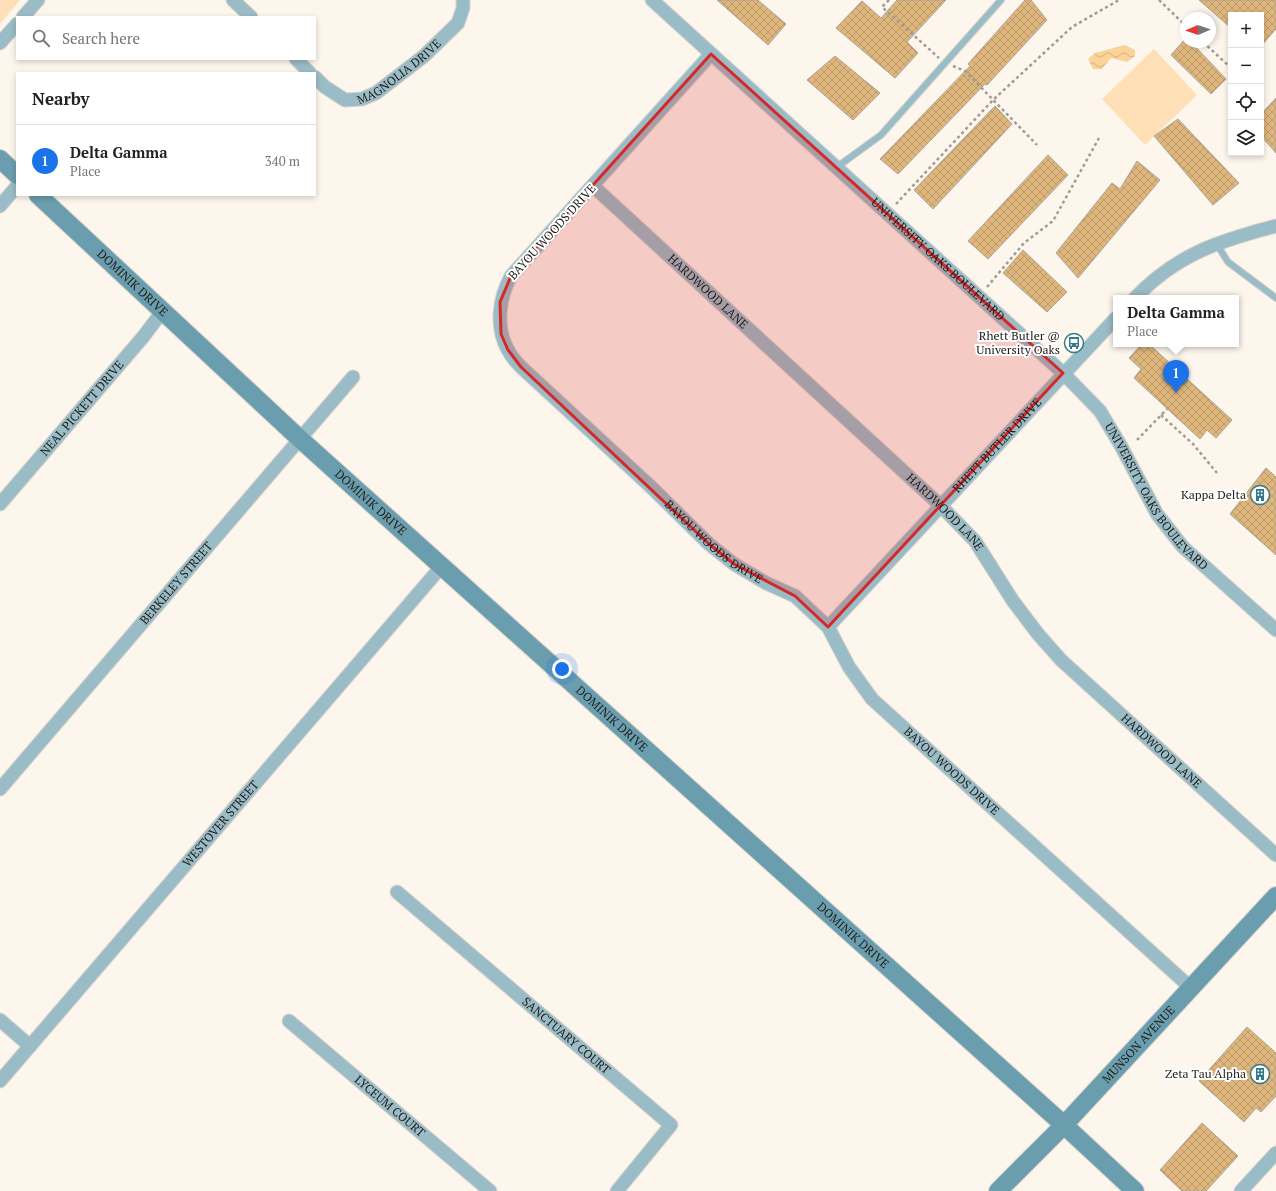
<!DOCTYPE html>
<html lang="en">
<head>
<meta charset="utf-8">
<style>
	:root { --surface:#fff; --page:#f2f2f2; --text:#222; --muted:#767676; --line:#e0e0e0; --accent:#1a73e8 }
	body { margin:0; font-family:"PT Serif",serif; background:var(--page); color:var(--text) }
	.controls { position:absolute; right:12px; top:12px; display:grid; overflow:hidden; border-radius:0px; box-shadow:0 2px 6px #0003 }
	.controls button { width:36px; height:36px; display:grid; place-items:center; padding:0; border:0; border-bottom:1px solid var(--line); background:var(--surface); color:var(--text); font:20px sans-serif }
	.compass { position:absolute; left:1180px; top:12px; width:36px; height:36px; border-radius:50%; background:var(--surface); box-shadow:0 2px 6px #0003; rotate:268deg }
	.you { position:absolute; left:562px; top:669px; width:14px; height:14px; margin:-10px; border:3px solid #fff; border-radius:50%; background:#1a73e8; box-shadow:0 0 0 6px #1a73e833 }
	.badge { display:grid; place-items:center; width:26px; height:26px; border-radius:50%; background:var(--accent); color:#fff; font-size:13px; font-weight:700 }
	.pin { position:absolute; translate:-50% -33px; filter:drop-shadow(0 1px 2px #0008) }
	.pin::after { content:''; position:absolute; top:21px; width:14px; height:12px; background:inherit; clip-path:polygon(0 0,100% 0,50% 100%) }
	.popup { position:absolute; left:1113px; top:295px; width:126px; height:52px; box-sizing:border-box; display:grid; place-content:center; border-radius:0px; background:var(--surface); filter:drop-shadow(0 1px 3px #0005); font-size:13px; white-space:nowrap; color:var(--muted) }
	.popup b { font-size:15px; color:var(--text) }
	.popup::after { content:''; position:absolute; left:50%; top:100%; margin-left:-8px; border:8px solid transparent; border-top-color:var(--surface) }
	.list { margin:0; padding:0; list-style:none }
	h2 { display:flex; justify-content:space-between; align-items:center; height:52px; margin:0; padding:0 16px; font-size:17px }
	h2 small { font-size:13px; font-weight:400; color:var(--muted) }
	.list li { display:grid; grid-template-columns:26px 1fr auto; gap:12px; align-items:center; box-sizing:border-box; height:72px; padding:0 16px; border-top:1px solid var(--line) }
	.list b { display:block; font-size:15px; white-space:nowrap }
	.list p { margin:0; font-size:13px; white-space:nowrap; color:var(--muted) }
	.list em { font-size:13px; font-style:normal; color:var(--muted) }
	.icon { flex:none; width:22px; height:22px; fill:none; stroke:currentColor; stroke-width:2; stroke-linecap:round; stroke-linejoin:round }
	.map { position:relative; flex:none; width:1276px; height:1191px; overflow:hidden }
	.search { position:absolute; background:var(--surface); box-shadow:0 2px 6px #0003; left:16px; top:16px; width:300px; height:44px; display:flex; align-items:center; gap:10px; box-sizing:border-box; padding:0 14px; border-radius:0px; color:var(--muted); font-size:15px }
	.panel { position:absolute; background:var(--surface); box-shadow:0 2px 6px #0003; left:16px; top:72px; width:300px; height:124px; border-radius:0px }
	.map>svg:first-child { display:block }
	.park { fill:#ffe0b6 }
	.water { fill:url(#water-waves) }
	.building { fill:url(#building-cross-hatch); stroke:#aaa49b }
	.lines { fill:none; stroke-linecap:round; stroke-linejoin:round }
	.lane-casing { stroke:#dad4cc; stroke-width:8 }
	.street-casing { stroke:#dad4cc; stroke-width:15 }
	.secondary-casing { stroke:#dad4cc; stroke-width:20 }
	.path { stroke:#a09b94; stroke-width:2.5; stroke-dasharray:3 3; stroke-linecap:butt }
	.lane { stroke:#9abcc7; stroke-width:6 }
	.street { stroke:#9abcc7; stroke-width:13 }
	.secondary { stroke:#6a9eae; stroke-width:18 }
	.marked { fill:#d62828; fill-opacity:0.2; stroke:#d62828; stroke-width:3; stroke-linejoin:round }
	.labels { text-anchor:middle; stroke-width:4; stroke-linejoin:round; paint-order:stroke }
	.street-label { font-size:12px; fill:#22201d; stroke:#fff }
	.poi-label { font-size:12px; fill:#22201d; stroke:#fff; text-anchor:end }
</style>
</head>
<body>
<div class="map">
<svg width="1276" height="1191" viewBox="0 0 1276 1191">
	<defs>
		<pattern id="water-waves" width="16" height="10" patternUnits="userSpaceOnUse"><rect width="16" height="10" fill="#fbd297"/><path d="M0 5q4-4 8 0t8 0" fill="none" stroke="#d7b482"/></pattern>
		<pattern id="building-cross-hatch" width="8" height="8" patternUnits="userSpaceOnUse"><rect width="8" height="8" fill="#deb57b"/><path d="M0 0l8 8M0 8l8-8" fill="none" stroke="#be9b6a"/></pattern>
	</defs>
	<rect width="100%" height="100%" fill="#fdf6ed"/>
	<g class="park">
		<path d="M0,0H20L0,24Z"/>
		<path d="M1154,49L1197,95L1145,145L1102,99Z"/>
	</g>
	<path class="water" d="M1125,45L1135,50V56L1127,62L1111,58L1102,69H1093L1088,59L1095,53Z"/>
	<g class="building">
		<path d="M717,0H758L786,24L768,45Z"/>
		<path d="M897,0H946L907,42L918,53L895,78L836,28L862,1L881,18Z"/>
		<path d="M1025,0H1031L1047,20L987,85L985,84L898,174L880,159L970,66L968,64Z"/>
		<path d="M1199,0H1276V29L1261,46V15H1231V28Z"/>
		<path d="M1186,38V42H1191L1226,79L1211,94L1171,55Z"/>
		<path d="M835,56L880,93L853,120L807,80Z"/>
		<path d="M1276,98V153L1261,136V114Z"/>
		<path d="M995,106L1012,124L933,209L914,190Z"/>
		<path d="M1178,119L1239,183L1213,205L1154,136Z"/>
		<path d="M1048,155L1068,175L988,259L968,241Z"/>
		<path d="M1137,161L1160,180L1078,278L1056,253L1112,183L1120,189Z"/>
		<path d="M1023,250L1067,292L1047,312L1003,273Z"/>
		<path d="M1142,344H1149L1232,420L1216,438L1207,430L1200,439L1134,378L1141,369L1129,358Z"/>
		<path d="M1266,468L1276,477V555L1230,514Z"/>
		<path d="M1247,1027L1276,1053V1096L1261,1112L1256,1108L1244,1122L1199,1081Z"/>
		<path d="M1202,1123L1238,1156L1206,1191H1182L1160,1170Z"/>
	</g>
	<g class="lines">
		<defs>
			<g id="lane">
				<path d="M837,167L881,135L1001,0"/>
				<path d="M1216,243L1228,262L1276,298"/>
			</g>
			<g id="street">
				<path d="M233,0L251,17"/>
				<path id="s1" d="M652,0L1063,373L1100,411L1121,446L1157,514L1183,547L1276,630"/>
				<path d="M23,17L38,0"/>
				<path d="M0,43L17,24"/>
				<path id="s2" d="M711,54L511,276C499,298 495,327 508,350C511,356 516,362 521,367L650,486L709,544L734,564L766,583L795,596L828,627L849,667L872,699L1191,988"/>
				<path d="M296,59L310,73"/>
				<path id="s3" d="M315,77L325,87L345,100L362,99L376,93L424,56L458,23L463,8V0"/>
				<path id="s4" d="M593,186L940,505L975,541L1013,601L1038,634L1061,660L1276,855"/>
				<path d="M0,206L17,186"/>
				<path d="M1135,298C1177,254 1219,241 1276,226"/>
				<path id="s5" d="M0,504L143,337L162,312"/>
				<path id="s6" d="M828,627L1116,318"/>
				<path id="s7" d="M0,789L353,377"/>
				<path id="s8" d="M397,892L671,1125L617,1191"/>
				<path d="M0,1020L30,1046"/>
				<path id="s9" d="M289,1021L490,1191"/>
				<path id="s10" d="M0,1081L441,567"/>
				<path d="M1241,1191L1276,1153"/>
			</g>
			<g id="secondary">
				<path d="M0,159L17,175"/>
				<path id="s11" d="M38,195L300,439L1064,1125L1135,1191"/>
				<path id="s12" d="M998,1191L1064,1125L1276,896"/>
			</g>
		</defs>
		<use href="#lane" class="lane-casing"/>
		<use href="#street" class="street-casing"/>
		<use href="#secondary" class="secondary-casing"/>
		<g class="path">
			<path d="M889,0L882,7L939,58"/>
			<path d="M1159,0L1186,26"/>
			<path d="M1203,42L1231,68"/>
			<path d="M953,66L965,71L1037,145"/>
			<path d="M896,204L993,100L1072,27L1119,0"/>
			<path d="M987,287L1024,243L1053,221L1099,138"/>
			<path d="M1161,415L1193,444L1217,473"/>
			<path d="M1137,440L1167,409"/>
		</g>
		<use href="#lane" class="lane"/>
		<use href="#street" class="street"/>
		<use href="#secondary" class="secondary"/>
	</g>
	<path class="marked" d="M711,54L1063,373L828,627L795,596L734,564L709,544L521,367L508,350L501,334L500,302L511,276Z"/>
	<defs>
		<symbol id="bus-ring" viewBox="-11 -11 22 22"><circle r="9.5" fill="#fff" stroke="#36778a" stroke-width="1.5"/><path d="M-5-6H5V4H4V6H2V4H-2V6H-4V4H-5ZM-3.5-4V0h7V-4ZM-3.5 1.2v1.5H-2V1.2ZM2 1.2v1.5H3.5V1.2Z" fill="#36778a"/></symbol>
		<symbol id="building-ring" viewBox="-11 -11 22 22"><circle r="9.5" fill="#fff" stroke="#36778a" stroke-width="1.5"/><path d="M-4-6H4V6H1V3H-1V6H-4ZM-2.5-4.3h1.7v1.8h-1.7ZM.8-4.3h1.7v1.8H.8ZM-2.5-1h1.7V.8h-1.7ZM.8-1h1.7V.8H.8Z" fill="#36778a"/></symbol>
	</defs>
	<g fill-rule="evenodd">
		<use href="#bus-ring" x="1063" y="332" width="22" height="22"/>
		<use href="#building-ring" x="1249" y="484" width="22" height="22"/>
		<use href="#building-ring" x="1249" y="1063" width="22" height="22"/>
	</g>
	<g class="labels">
		<g class="street-label">
			<text dy="4" stroke="none"><textPath href="#s3" startOffset="101">MAGNOLIA DRIVE</textPath></text>
			<text transform="translate(552 232) rotate(-48)" y="4">BAYOU WOODS DRIVE</text>
			<text dy="4" stroke="none"><textPath href="#s1" startOffset="386">UNIVERSITY OAKS BOULEVARD</textPath></text>
			<text dy="4" stroke="none"><textPath href="#s11" startOffset="129">DOMINIK DRIVE</textPath></text>
			<text dy="4" stroke="none"><textPath href="#s4" startOffset="156">HARDWOOD LANE</textPath></text>
			<text dy="4" stroke="none"><textPath href="#s5" startOffset="126">NEAL PICKETT DRIVE</textPath></text>
			<text dy="4" stroke="none"><textPath href="#s6" startOffset="248">RHETT BUTLER DRIVE</textPath></text>
			<text dy="4" stroke="none"><textPath href="#s1" startOffset="711">UNIVERSITY OAKS BOULEVARD</textPath></text>
			<text dy="4" stroke="none"><textPath href="#s11" startOffset="453">DOMINIK DRIVE</textPath></text>
			<text dy="4" stroke="none"><textPath href="#s4" startOffset="480">HARDWOOD LANE</textPath></text>
			<text dy="4" stroke="none"><textPath href="#s2" startOffset="658">BAYOU WOODS DRIVE</textPath></text>
			<text dy="4" stroke="none"><textPath href="#s7" startOffset="271">BERKELEY STREET</textPath></text>
			<text dy="4" stroke="none"><textPath href="#s11" startOffset="777">DOMINIK DRIVE</textPath></text>
			<text dy="4" stroke="none"><textPath href="#s4" startOffset="804">HARDWOOD LANE</textPath></text>
			<text dy="4" stroke="none"><textPath href="#s2" startOffset="994">BAYOU WOODS DRIVE</textPath></text>
			<text dy="4" stroke="none"><textPath href="#s10" startOffset="339">WESTOVER STREET</textPath></text>
			<text dy="4" stroke="none"><textPath href="#s11" startOffset="1101">DOMINIK DRIVE</textPath></text>
			<text dy="4" stroke="none"><textPath href="#s8" startOffset="222">SANCTUARY COURT</textPath></text>
			<text dy="4" stroke="none"><textPath href="#s12" startOffset="203">MUNSON AVENUE</textPath></text>
			<text dy="4" stroke="none"><textPath href="#s9" startOffset="132">LYCEUM COURT</textPath></text>
		</g>
		<g class="poi-label">
			<text x="1060" y="340">Rhett Butler @<tspan x="1060" dy="14">University Oaks</tspan></text>
			<text x="1246" y="499">Kappa Delta</text>
			<text x="1246" y="1078">Zeta Tau Alpha</text>
		</g>
	</g>
</svg>
<div class="controls">
<button>+</button>
<button>−</button>
<button><svg class="icon" aria-label="locate" viewBox="0 0 24 24"><circle cx="12" cy="12" r="6"/><path d="M12 2v4M12 18v4M2 12h4M18 12h4"/></svg></button>
<button><svg class="icon" aria-label="layers" viewBox="0 0 24 24"><path d="M12 4l9 5-9 5-9-5zM3 14l9 5 9-5"/></svg></button>
</div>
<svg class="compass" viewBox="-18 -18 36 36"><path d="M0-13l5 13h-10z" fill="#e53935"/><path d="M0 13l5-13h-10z" fill="#767676"/></svg>
<div class="you"></div>
<div class="pin badge" style="left:1176px;top:393px">1</div>
<div class="popup"><b>Delta Gamma</b>Place</div>
<div class="search"><svg class="icon" aria-label="search" viewBox="0 0 24 24"><circle cx="10" cy="10" r="6"/><path d="M15 15l6 6"/></svg>Search here</div>
<section class="panel">
<h2>Nearby<small></small></h2>
<ul class="list">
<li><span class="badge">1</span><div><b>Delta Gamma</b><p>Place</p></div><em>340 m</em></li>
</ul>
</section>
</div>
</body>
</html>
